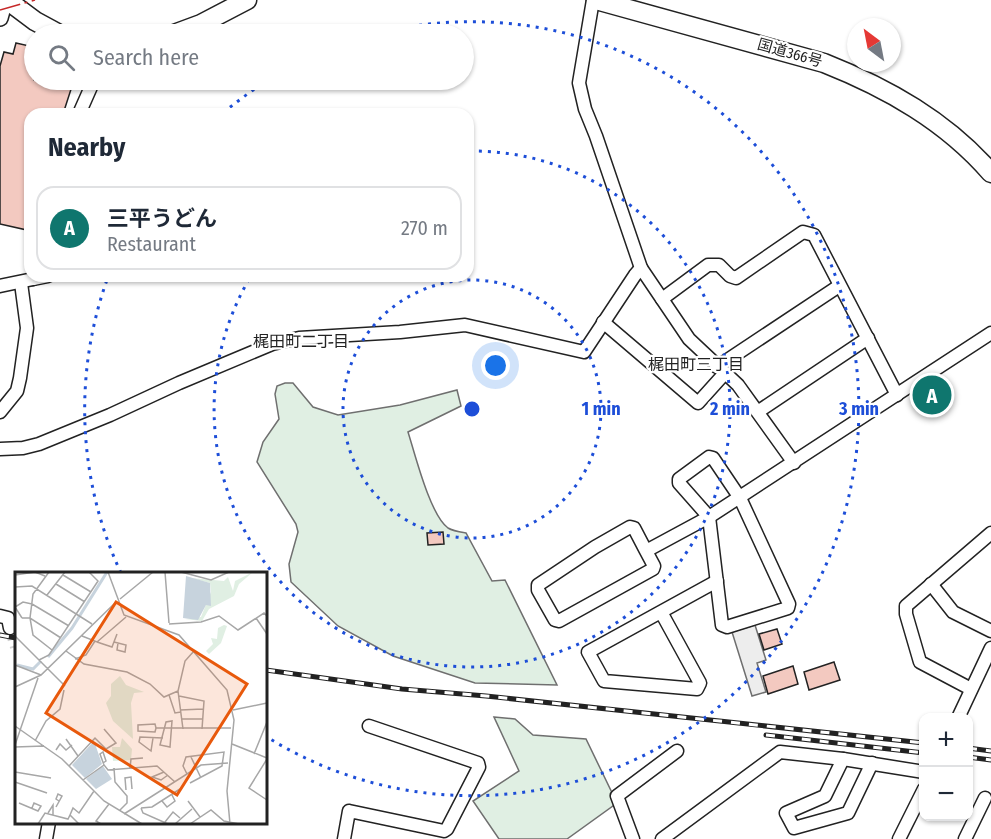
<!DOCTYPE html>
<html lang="en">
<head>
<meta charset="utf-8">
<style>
	:root { --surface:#fff; --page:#f6f6f7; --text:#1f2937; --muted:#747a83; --line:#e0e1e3; --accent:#0f766e }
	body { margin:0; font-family:"Fira Sans Condensed","Noto Sans JP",sans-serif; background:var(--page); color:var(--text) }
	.controls { position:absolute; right:18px; bottom:18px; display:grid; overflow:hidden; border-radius:12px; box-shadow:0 2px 4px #0004 }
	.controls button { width:54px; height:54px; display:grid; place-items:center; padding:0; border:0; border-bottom:2px solid var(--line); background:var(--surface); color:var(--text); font:30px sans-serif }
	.compass { position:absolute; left:847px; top:18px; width:54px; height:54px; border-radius:50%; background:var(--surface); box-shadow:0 2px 4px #0004; rotate:328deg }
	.you { position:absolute; left:496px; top:366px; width:21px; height:21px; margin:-15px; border:4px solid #fff; border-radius:50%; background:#1a73e8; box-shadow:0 0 0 9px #1a73e833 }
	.badge { display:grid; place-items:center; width:39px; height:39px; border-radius:50%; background:var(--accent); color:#fff; font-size:20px; font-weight:700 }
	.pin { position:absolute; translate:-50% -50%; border:3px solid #fff; box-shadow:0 2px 6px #0006 }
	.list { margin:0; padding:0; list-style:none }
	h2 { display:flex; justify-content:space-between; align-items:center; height:78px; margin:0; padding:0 24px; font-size:26px }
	h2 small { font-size:20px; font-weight:400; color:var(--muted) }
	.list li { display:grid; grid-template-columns:39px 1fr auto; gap:18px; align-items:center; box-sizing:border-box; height:84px; margin:0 12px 12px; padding:0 12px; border:2px solid var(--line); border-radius:18px }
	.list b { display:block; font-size:22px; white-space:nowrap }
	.list p { margin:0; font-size:20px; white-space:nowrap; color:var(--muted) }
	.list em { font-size:20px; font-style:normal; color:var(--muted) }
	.icon { flex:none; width:33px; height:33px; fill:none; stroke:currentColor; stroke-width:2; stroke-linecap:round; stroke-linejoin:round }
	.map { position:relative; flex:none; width:991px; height:839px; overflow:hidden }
	.search { position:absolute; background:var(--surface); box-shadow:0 2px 4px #0004; left:24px; top:24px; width:450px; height:66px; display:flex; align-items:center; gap:15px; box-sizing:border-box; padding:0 21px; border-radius:33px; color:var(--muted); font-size:22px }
	.panel { position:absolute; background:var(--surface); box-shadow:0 2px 4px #0004; left:24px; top:108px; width:450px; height:174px; border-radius:18px }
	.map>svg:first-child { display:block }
	.green { fill:#e0efe3; stroke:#6f6f6f; stroke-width:1.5 }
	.parking { fill:#ededed; stroke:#6f6f6f; stroke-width:1.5 }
	.building { fill:#f3c9c0; stroke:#222; stroke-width:1.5 }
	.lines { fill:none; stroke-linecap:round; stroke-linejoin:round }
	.minor-tunnel { stroke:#d3d3d3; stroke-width:12; stroke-dasharray:12 6; stroke-linecap:butt }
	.minor-casing { stroke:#222; stroke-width:15 }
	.major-casing { stroke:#222; stroke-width:18 }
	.highway-casing { stroke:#222; stroke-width:21 }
	.minor { stroke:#fff; stroke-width:12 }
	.major { stroke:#fff; stroke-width:15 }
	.highway { stroke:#fff; stroke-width:18 }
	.rail-casing { stroke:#222; stroke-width:5 }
	.rail { stroke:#fff; stroke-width:3; stroke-dasharray:9; stroke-linecap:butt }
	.power { stroke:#c62828; stroke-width:1.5; stroke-dasharray:21 4.5 3 4.5; stroke-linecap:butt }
	.ring { fill:none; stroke:#1d4ed8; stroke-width:3; stroke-dasharray:3 6 }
	.labels { text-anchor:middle; stroke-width:4.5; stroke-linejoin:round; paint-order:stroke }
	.street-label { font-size:15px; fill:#222; stroke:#fff }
	.neighbourhood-label { font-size:16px; fill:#222; stroke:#fff }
	.inset-river { fill:none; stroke:#c7d3dd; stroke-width:3 }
	.inset-road { fill:none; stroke:#a7a7a7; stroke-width:1.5 }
	.view { fill:#e8590c; fill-opacity:0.15; stroke:#e8590c; stroke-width:3 }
	.inset-edge { fill:none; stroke:#222; stroke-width:3 }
	.centre { fill:#1d4ed8; stroke:#fff; stroke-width:3 }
	.ring-label { font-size:18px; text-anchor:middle; font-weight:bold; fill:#1d4ed8; stroke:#fff; stroke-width:4.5; stroke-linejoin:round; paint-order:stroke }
</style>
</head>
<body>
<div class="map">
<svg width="991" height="839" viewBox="0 0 991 839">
	<rect width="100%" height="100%" fill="#fff"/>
	<g class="green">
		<path d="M285,383H293L313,407L338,415L400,405L457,390L461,406L408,432C415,454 430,515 448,528C453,531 460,532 466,533L492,581L505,580L557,685L475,683L393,656L338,626L291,582L289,564L298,532L296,524L257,462L263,442L279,419L275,394L277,386Z"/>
		<path d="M494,717L515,719L533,735L586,739L617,803L567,839H499L473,801L519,771Z"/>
	</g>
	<path class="parking" d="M755,625L766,660L757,663L766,692L752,696L732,632Z"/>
	<g class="building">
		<path d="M16,43L34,47V80H74L63,114H30V221L27,230L0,224V66L4,52L13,54Z"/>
		<path d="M934,387L940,398L930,403L924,393Z"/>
		<path d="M443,532L444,544L428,545L427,533Z"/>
		<path d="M777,629L782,644L764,650L759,634Z"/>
		<path d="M834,662L840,680L809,690L804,672Z"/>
		<path d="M793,666L798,684L768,694L763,676Z"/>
	</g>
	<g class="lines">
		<path class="minor-tunnel" d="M10,628L16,647"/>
		<defs>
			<g id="minor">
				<path d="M593,0L579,83L585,109L596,136L641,268L689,339L738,385L794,463"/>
				<path d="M79,114L94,80"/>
				<path d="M33,279L48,276"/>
				<path d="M0,286L33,279L34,276"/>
				<path d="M662,299L708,265H719L730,276L736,278L803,232L814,235L897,395"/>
				<path d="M603,322L698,403L725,373"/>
				<path d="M717,367L839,286"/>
				<path d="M759,411L868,338"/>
				<path d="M0,412L17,391L20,378L27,328L21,283"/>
				<path d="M0,449L23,448L39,444L110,415L179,383L272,344L299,338L400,332L465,325L584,352L635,275L641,268"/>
				<path d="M709,457L713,458L740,498L789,604L788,608L727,627L722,625L709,517L679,483V479Z"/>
				<path d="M646,551L634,528L630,527L595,547L538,585V590L555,620L559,621L653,569L654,566L646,551L709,517L991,333"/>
				<path d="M931,584L953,612L991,631"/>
				<path d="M661,612L700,683L697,689L604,681L588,652L717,581"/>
				<path d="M0,616L8,618L10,628"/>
				<path d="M971,689L920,662L906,614V606L991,533"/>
				<path d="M958,718L991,648"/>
				<path d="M843,759L825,796L786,813L794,828L848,813L872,763"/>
				<path d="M46,839L49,822"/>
				<path d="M344,839L349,811L444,831L447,829L479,767L478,763L369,726"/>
				<path d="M633,839L617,796L677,751"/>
				<path d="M662,839L780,752L843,759L924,772"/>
				<path d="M899,839L924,789"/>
				<path d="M965,839L985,798"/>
			</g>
			<path id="major" d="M0,18L5,0"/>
			<g id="highway">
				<path d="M7,0L35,21L59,34"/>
				<path d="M596,0L824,63C887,88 946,121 991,173"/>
				<path d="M174,34L201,24L247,0"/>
			</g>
		</defs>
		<use href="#minor" class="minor-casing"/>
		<use href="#major" class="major-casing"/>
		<use href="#highway" class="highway-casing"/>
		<use href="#minor" class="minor"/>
		<use href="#major" class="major"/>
		<use href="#highway" class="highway"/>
		<defs>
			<g id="rail">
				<path d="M0,635L16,638"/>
				<path d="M266,670L402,689L486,696L924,743"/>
				<path d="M766,735L924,753"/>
				<path d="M968,748L991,751"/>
				<path d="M968,757L991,760"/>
			</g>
		</defs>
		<use href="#rail" class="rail-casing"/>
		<use href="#rail" class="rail"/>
		<path class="power" d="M0,10L35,0"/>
	</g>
	<g class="ring">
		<circle cx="472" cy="409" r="129"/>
		<path d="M470 151A258 258 0 1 1 251 276"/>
		<path d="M121 573A387 387 0 0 1 108 277M223 113A387 387 0 0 1 267 81M375 34A387 387 0 1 1 267 737"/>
	</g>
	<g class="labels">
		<g class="street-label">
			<text transform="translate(790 53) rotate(16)" y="5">国道366号</text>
		</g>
		<g class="neighbourhood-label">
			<text x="301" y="347">梶田町二丁目</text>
			<text x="696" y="370">梶田町三丁目</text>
		</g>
	</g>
	<g transform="translate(15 572)">
		<rect width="252" height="252" fill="#fff"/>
		<path d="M238,0L224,12L219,24L194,37L187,49L170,47L186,45L196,20L195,11L176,6L209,9L213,5L218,19L220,9ZM209,53L212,54L206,71L194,82L191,79L198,72L196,66L202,67L203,56ZM105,104L111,113L129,120L119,121L116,131L118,167L98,149L91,131L96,124V112ZM107,166L117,177L116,188L98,189L97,175H105Z" fill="#e0efe3"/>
		<path d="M171,4L195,11L196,34L191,33L183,48L168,46ZM79,169L87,192L70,206L57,193ZM88,194L97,207L81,217L71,207Z" fill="#c7d3dd"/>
		<path class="inset-river" d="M33,85L57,56L92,0M2,93L18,97L26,89"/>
		<path class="inset-road" d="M34,0L18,22L15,46L18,63L37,78M93,0L109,43L164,63L212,118L219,148L212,219L215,252M150,0L154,51M166,0L196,8L214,0M0,3L20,0L30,4M48,3L76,20M41,12L70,30M0,15L17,14L77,52M32,23L50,0M105,27L138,0M17,32L54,54M7,46H15L46,66M7,46L0,35L8,30L17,32M241,46L252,62M154,52L186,50L204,44L223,58L249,41L252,44M0,64L50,114M67,64L82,70L111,45M82,70L97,75L102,62M99,70L111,73L110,80L102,78L103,71M51,79L69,92L112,100L135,112L149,125L163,119M60,87L71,83L80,69M24,88L34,83L83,9L74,0M0,93L26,103M0,115L26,103L101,30M154,123L160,141L166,140M164,124L189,129L187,157M165,138L188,137M218,138L252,131M167,147H188M157,149L155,175L145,173L151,150ZM0,154L47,187L89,229L127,252M141,156L140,152L123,153V159L140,160L141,156H216M168,157L163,119L170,89L179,79M138,166L136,179L124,170L125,165L148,166M51,167L63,184M20,169L31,149L45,137L49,118M217,172L252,186M0,173L23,106M0,175L29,174M41,178L45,172L51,178L57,173M239,182L252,150M176,185L186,206M252,187L234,216L252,228M88,191L91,189L88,180L85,182L89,193L93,198L142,194L160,210M54,194L80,166L91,177L101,171L89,157M99,196L100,210L112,224V231L105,238M115,196L116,187L128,186M0,200L36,206M149,200L137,205L146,208L153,203M172,202L168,194L171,185L209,180L207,194L175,211M68,208L89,193M0,210L32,221M111,218L110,206L116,205L117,217M147,229L152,235L160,229L157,223M173,229L185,245M4,231L23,239L26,234L19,231L17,236M41,235L47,224L43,222L41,227L44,229M126,236L137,235L165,217M126,236L128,241L153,252M33,241L38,233V243M109,242L186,193L213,191M55,243L58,236L64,241L79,219M150,250L158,240L165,246M23,252L30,241L53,247L55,243L64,252M86,252L81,249L94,232M160,252L177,237M175,252L196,238L209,249L224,252"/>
		<path class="view" d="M101,30L232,112L162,223L31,141Z"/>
		<rect width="252" height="252" class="inset-edge"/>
	</g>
	<circle cx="472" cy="409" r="9" class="centre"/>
	<g class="ring-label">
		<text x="601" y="415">1 min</text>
		<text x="730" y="415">2 min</text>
		<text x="859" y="415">3 min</text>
	</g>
</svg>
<div class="controls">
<button>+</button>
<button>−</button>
</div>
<svg class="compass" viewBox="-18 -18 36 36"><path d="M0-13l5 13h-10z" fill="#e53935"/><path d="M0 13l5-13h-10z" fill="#747a83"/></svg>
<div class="you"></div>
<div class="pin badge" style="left:932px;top:395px">A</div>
<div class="search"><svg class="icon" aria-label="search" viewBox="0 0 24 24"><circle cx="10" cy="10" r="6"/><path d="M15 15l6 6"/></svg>Search here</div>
<section class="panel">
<h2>Nearby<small></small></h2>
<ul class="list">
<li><span class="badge">A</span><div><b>三平うどん</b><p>Restaurant</p></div><em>270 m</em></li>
</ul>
</section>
</div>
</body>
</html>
